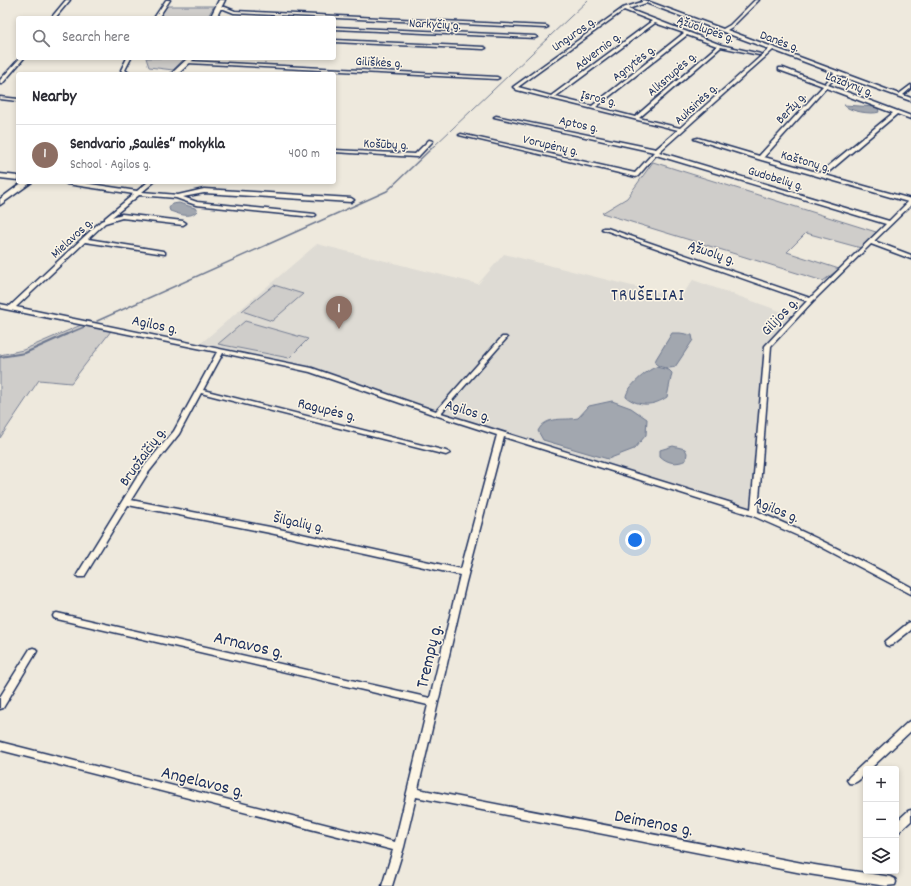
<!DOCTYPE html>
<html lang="en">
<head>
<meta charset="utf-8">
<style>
	:root { --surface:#fff; --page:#f7f7f7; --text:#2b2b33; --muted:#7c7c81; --line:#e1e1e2; --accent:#111827 }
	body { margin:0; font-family:Dekko,sans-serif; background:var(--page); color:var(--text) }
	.controls { position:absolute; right:12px; bottom:12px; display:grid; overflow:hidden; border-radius:4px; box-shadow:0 2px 6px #0003 }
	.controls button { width:36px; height:36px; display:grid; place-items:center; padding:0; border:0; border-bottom:1px solid var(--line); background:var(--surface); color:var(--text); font:20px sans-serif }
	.you { position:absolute; left:635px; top:540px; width:14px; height:14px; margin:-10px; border:3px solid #fff; border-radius:50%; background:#1a73e8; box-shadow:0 0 0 6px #1a73e833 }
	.badge { display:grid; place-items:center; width:26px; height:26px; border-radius:50%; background:var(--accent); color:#fff; font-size:13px; font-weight:700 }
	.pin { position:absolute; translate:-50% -33px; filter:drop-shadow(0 1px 2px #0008) }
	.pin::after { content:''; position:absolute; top:21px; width:14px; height:12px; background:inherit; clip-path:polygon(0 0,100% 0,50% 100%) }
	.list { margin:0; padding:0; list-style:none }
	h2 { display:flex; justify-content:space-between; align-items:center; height:52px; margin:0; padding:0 16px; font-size:17px }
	h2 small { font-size:13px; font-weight:400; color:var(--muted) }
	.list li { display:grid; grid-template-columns:26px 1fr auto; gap:12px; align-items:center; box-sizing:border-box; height:60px; padding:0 16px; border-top:1px solid var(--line) }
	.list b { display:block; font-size:15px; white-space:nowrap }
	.list p { margin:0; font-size:13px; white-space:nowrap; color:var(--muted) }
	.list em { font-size:13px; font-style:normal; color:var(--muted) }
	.icon { flex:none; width:22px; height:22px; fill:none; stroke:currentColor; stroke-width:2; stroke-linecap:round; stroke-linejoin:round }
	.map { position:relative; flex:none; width:911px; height:886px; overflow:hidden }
	.search { position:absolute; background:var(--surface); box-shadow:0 2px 6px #0003; left:16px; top:16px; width:320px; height:44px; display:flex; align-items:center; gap:10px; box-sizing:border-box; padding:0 14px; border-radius:4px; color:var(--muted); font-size:15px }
	.panel { position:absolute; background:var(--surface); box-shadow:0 2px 6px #0003; left:16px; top:72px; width:320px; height:112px; border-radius:4px }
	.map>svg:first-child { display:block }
	.built { fill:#dedbd4 }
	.green { fill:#cfcdca; stroke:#757e94 }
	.water { fill:#a2a7af; stroke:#6c778f }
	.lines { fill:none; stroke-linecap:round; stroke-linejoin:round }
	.stream-far2 { stroke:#6c778f; stroke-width:1 }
	.stream-far1 { stroke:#6c778f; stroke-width:1.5 }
	.stream { stroke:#6c778f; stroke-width:2 }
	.minor-casing { stroke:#1b2f5e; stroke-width:3 }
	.secondary-casing { stroke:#1b2f5e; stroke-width:3 }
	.minor { fill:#fcf5e5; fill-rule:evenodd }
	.secondary { fill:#fcf5e5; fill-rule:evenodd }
	.labels { text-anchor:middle; stroke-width:3; stroke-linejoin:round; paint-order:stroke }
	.far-street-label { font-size:13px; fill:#1b2f5e; stroke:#fcf5e5 }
	.street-label { font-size:15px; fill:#1b2f5e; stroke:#fcf5e5 }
	.quarter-label { font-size:17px; letter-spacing:1px; fill:#1b2f5e; stroke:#fcf5e5 }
	.near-street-label { font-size:18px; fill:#1b2f5e; stroke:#fcf5e5 }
</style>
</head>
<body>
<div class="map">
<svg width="911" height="886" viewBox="0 0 911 886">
	<rect width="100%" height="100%" fill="#eee9dd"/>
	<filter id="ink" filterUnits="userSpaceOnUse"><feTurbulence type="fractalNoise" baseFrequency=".025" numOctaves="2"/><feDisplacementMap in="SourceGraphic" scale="8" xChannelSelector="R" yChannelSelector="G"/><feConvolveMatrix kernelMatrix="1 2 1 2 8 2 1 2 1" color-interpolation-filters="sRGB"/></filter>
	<g filter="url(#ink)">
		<path class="built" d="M317,244L478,284L504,254L680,298L693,280L794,316L767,343L764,348L749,506L742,507L431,409L320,370L200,344Z"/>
		<g class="green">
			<path d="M167,6H214L207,18H159Z"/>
			<path d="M146,58H185L173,70L149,67Z"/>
			<path d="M653,162L876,232L861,248L806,233L787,252L839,269L823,281L602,213L627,198Z"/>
			<path d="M274,285L303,294L272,321L242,311Z"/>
			<path d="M245,321L308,339L289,358L218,344Z"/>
			<path d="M81,325L111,331L71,383L39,380L0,438V355L23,350Z"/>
		</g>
		<g class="water">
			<path d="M844,105L875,107L878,108L879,112C872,115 848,111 844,105Z"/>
			<path d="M179,203L195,208L197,211C190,219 179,214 170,211L169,208L172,204Z"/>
			<path d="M672,333H680L692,335L693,340L675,367C669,369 659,368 655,363L656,359Z"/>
			<path d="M656,367L669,370L672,373L667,397C654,406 639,407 626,397C626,388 647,370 656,367Z"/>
			<path d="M612,401L631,408L647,419L646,435L634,449L608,459L543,440L538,431C546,415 563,421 578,418L589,406Z"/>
			<path d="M673,446L685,449L687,453L686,460C677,465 667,463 660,456V450Z"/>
		</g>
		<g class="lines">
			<path class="stream-far2" d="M433,147L588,0"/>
			<g class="stream-far1">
				<path d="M97,321L387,191L434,146"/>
				<path d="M65,335L84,327"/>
			</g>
			<path class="stream" d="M0,357L25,353L67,334"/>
			<defs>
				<g id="minor">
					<path d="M66,0H70L55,18H51Z"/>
					<path d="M166,0H170L158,18H154Z"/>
					<path d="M642,0L647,1L723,29L730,25L755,0H759L732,27L727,30L899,94L911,85V88L903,95L911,98V101L838,75L828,85L911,116V119L897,114L825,175L911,199V205L874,241L911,255V259L871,244L813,301L771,346L758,512C811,534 861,560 911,587V594L812,542L751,515L504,437L466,582L418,789L802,863L891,877L895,879L896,882L895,885L886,886L802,873L416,797L404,847L392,886H382L393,850L0,750V742L395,842L428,705L57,619L54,618L53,616L54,614L57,613L430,698L460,575L270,533L128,505L84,577H78L77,575L78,573L142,469L174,431L217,352L0,308V304L10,306L101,221L105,220V218L134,194L67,184L64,182H77L137,191L148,182H154L142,192L178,195L204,189L351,198L354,200L351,202L204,193L183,197L197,202L315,214L316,215L313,217L196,205L176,198L139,195L112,217L122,214L183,221L186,223L183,225L122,218L105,223L88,239L163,251L165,252V254L85,242L16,307L312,368L436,411L502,337H506L507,338L506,339L441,413L751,509L765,346L807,301L602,229L603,228H607L810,298L886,224L656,155L638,176L636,177L459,135L461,134L635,173L654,152L494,117L496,116L656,149L678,130L517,90L513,87L623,8L642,2ZM646,3L769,49L680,128L639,118L721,47L759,55L761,54L721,45L628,9ZM624,10L652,21L551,96L518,87ZM655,23L684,33L592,106L555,97ZM687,35L717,46L635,117L596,107ZM773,50L834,73L825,84L783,68H779V70L823,86L759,156L698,138L694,139L758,159L908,202L889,221L659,152ZM826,88L893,113L820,173L764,157ZM223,353L310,372L435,415L497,435L461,569L270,527L131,500L148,473L179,434L201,393L446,455L450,453L446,451L203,390Z"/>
					<path d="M218,7H225L235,11L546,26L548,27L546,28L234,13L224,9H217V7Z"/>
					<path d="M334,27L535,36L537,37L535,38L334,29Z"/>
					<path d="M334,40L484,47L486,48L484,49L334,42Z"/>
					<path d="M20,58H24L2,84H0V80Z"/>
					<path d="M127,58H131L125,70L130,74H125L121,70Z"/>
					<path d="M187,61L497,77L499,78L497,79L188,63H187Z"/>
					<path d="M0,97L18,99V101L0,99Z"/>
					<path d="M429,140L433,141L418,157H416L334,152V150L415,154Z"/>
					<path d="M0,174L18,176V180L0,178Z"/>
					<path d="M911,622V630L892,645L889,646L886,645L885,643L886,641L908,623Z"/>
					<path d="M33,648L36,649L37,651L36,653L3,708L0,709V697L30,649Z"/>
					<path d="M911,721V731L870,769H866V773C861,778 856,785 849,783L847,780L849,777L908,722Z"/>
					<path d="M911,810V821L899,832L896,833V822L908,811Z"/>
				</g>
				<g id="secondary">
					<path d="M219,0H225L216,18H210Z"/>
					<path d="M188,58H195L178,74H171Z"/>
					<path d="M23,182H32L0,205V199Z"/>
				</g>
			</defs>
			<use href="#minor" class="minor-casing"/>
			<use href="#secondary" class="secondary-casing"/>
			<use href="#minor" class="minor"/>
			<use href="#secondary" class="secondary"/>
		</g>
	</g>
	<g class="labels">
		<g class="far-street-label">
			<text transform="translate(435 23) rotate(3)" y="5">Narkyčių g.</text>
			<text transform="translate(706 28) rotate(19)" y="5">Ąžuolupės g.</text>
			<text transform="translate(573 33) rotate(-35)" y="5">Unguros g.</text>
			<text transform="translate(780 40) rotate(20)" y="5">Danės g.</text>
			<text transform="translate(597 50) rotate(-37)" y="5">Advernio g.</text>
			<text transform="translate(379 61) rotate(3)" y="5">Giliškės g.</text>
			<text transform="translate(633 62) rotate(-38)" y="5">Agnytės g.</text>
			<text transform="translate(671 73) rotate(-41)" y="5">Alksnupės g.</text>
			<text transform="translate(850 83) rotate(21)" y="5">Lazdynų g.</text>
			<text transform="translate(599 97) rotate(14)" y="5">Įsros g.</text>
			<text transform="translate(695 103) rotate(-43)" y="5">Auksinės g.</text>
			<text transform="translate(790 107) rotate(-47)" y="5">Beržų g.</text>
			<text transform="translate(579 123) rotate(12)" y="5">Aptos g.</text>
			<text transform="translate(386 143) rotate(3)" y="5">Košūbų g.</text>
			<text transform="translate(551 144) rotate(13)" y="5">Vorupėnų g.</text>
			<text transform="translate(806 160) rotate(16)" y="5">Kaštonų g.</text>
			<text transform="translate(776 177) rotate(17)" y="5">Gudobelių g.</text>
			<text transform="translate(71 237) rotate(-43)" y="5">Mielavos g.</text>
		</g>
		<g class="street-label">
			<text transform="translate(712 252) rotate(19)" y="5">Ąžuolų g.</text>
			<text transform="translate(779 316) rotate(-47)" y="5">Gilijos g.</text>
			<text transform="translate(155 324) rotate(12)" y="5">Agilos g.</text>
			<text transform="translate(327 409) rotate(14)" y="5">Ragupės g.</text>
			<text transform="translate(468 410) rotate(17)" y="5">Agilos g.</text>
			<text transform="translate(142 456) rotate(-54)" y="5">Bruožaičių g.</text>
			<text transform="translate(777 509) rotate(22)" y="5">Agilos g.</text>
			<text transform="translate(299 522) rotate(12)" y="5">Šilgalių g.</text>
		</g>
		<g class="quarter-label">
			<text x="648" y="300">TRUŠELIAI</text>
		</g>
		<g class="near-street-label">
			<text transform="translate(249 644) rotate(13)" y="6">Arnavos g.</text>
			<text transform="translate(428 656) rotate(-77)" y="6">Trempų g.</text>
			<text transform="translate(203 781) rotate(14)" y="6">Angelavos g.</text>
			<text transform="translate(654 822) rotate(11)" y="6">Deimenos g.</text>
		</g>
	</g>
</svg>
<div class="controls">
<button>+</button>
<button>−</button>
<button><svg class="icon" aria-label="layers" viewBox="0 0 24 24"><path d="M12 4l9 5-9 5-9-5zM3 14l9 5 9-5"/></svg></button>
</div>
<div class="you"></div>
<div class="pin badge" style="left:339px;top:329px;background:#8d6e63">1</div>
<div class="search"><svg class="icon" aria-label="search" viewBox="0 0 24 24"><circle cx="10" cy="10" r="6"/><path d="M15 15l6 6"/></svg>Search here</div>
<section class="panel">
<h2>Nearby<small></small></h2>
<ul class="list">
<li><span class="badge" style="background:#8d6e63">1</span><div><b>Sendvario „Saulės“ mokykla</b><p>School · Agilos g.</p></div><em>400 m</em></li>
</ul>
</section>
</div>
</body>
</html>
